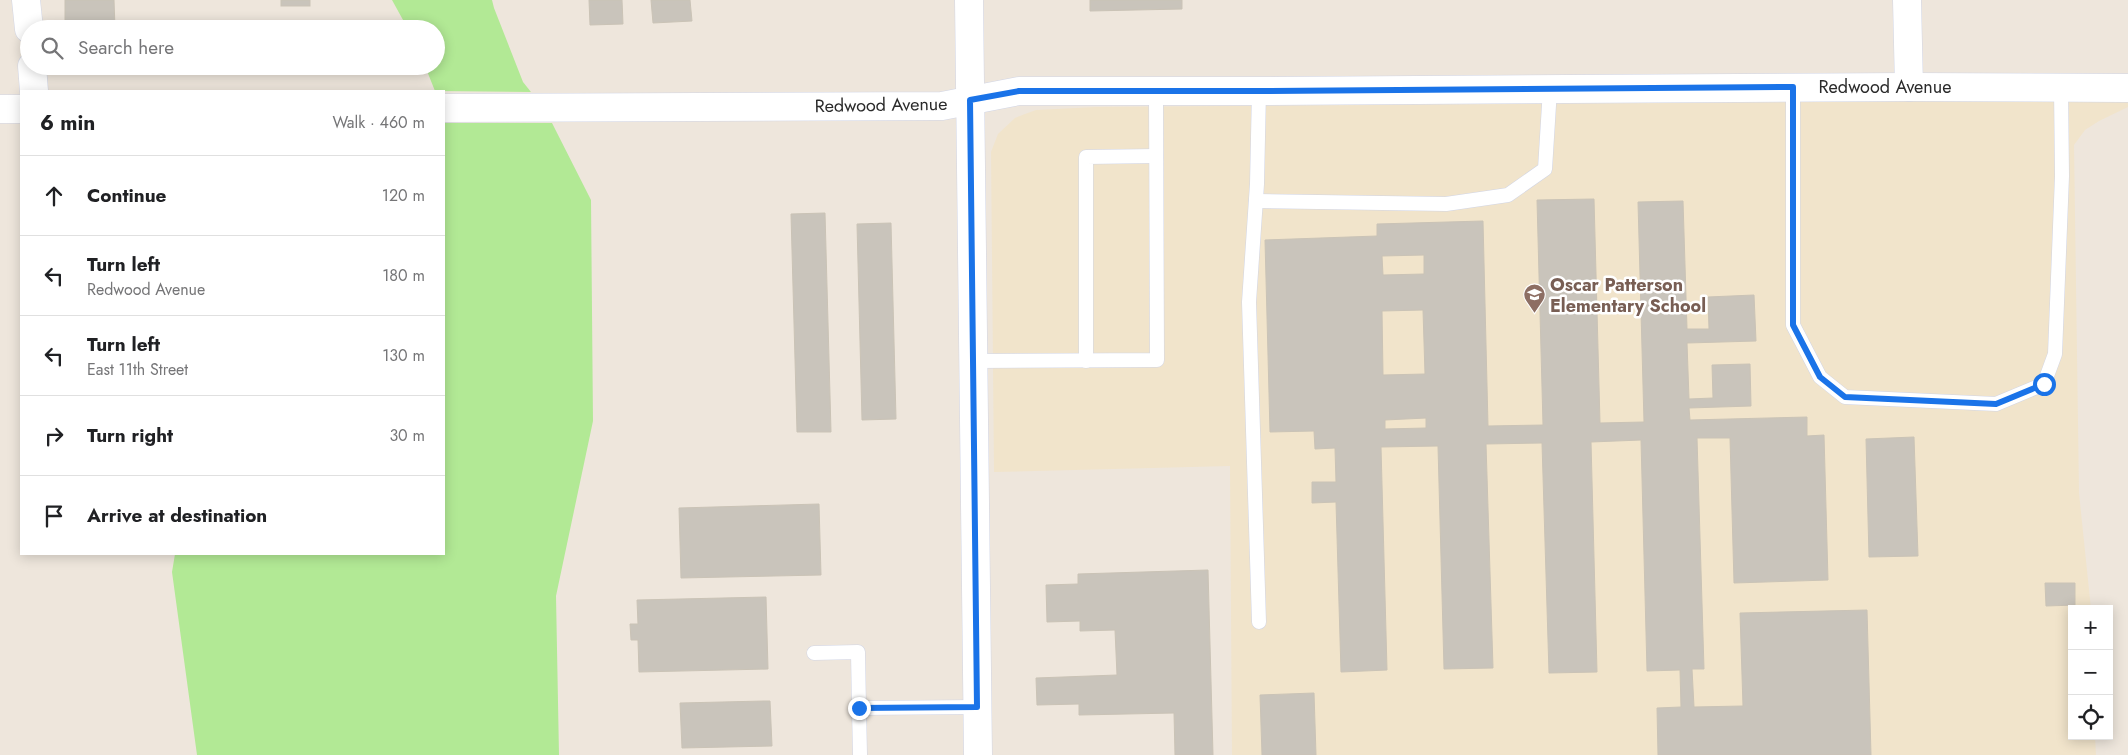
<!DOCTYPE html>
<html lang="en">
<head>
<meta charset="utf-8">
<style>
	:root { --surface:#fff; --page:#f6f6f6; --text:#202124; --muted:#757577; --line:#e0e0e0 }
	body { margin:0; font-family:Jost,sans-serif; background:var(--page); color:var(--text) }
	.controls { position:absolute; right:15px; bottom:15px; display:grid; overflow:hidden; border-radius:0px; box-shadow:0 2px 12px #0003 }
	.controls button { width:45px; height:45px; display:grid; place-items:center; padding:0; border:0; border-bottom:1px solid var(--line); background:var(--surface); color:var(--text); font:25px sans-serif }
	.stop { position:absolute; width:15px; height:15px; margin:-11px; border:4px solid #1a73e8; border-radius:50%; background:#fff }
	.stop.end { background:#1a73e8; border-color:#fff; box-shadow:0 1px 5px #0008 }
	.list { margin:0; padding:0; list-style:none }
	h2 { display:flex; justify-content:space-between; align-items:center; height:65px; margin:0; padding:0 20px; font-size:21px }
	h2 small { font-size:16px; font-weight:400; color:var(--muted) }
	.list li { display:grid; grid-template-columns:32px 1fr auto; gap:15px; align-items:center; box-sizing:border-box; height:80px; padding:0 20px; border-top:1px solid var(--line) }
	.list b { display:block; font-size:19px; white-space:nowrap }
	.list p { margin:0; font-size:16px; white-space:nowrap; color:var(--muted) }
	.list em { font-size:16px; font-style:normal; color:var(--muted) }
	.icon { flex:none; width:28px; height:28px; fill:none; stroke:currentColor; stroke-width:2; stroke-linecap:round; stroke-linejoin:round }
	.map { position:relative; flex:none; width:2128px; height:755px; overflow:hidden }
	.search { position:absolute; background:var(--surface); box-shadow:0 2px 12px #0003; left:20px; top:20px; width:425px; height:55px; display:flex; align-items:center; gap:12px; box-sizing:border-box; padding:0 18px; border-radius:28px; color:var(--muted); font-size:19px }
	.panel { position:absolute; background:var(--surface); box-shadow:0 2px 12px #0003; left:20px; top:90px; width:425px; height:465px; border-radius:0px }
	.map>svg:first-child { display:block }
	.education { fill:#f1e4cb }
	.green { fill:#b2e995 }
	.building { fill:#c9c4bb; stroke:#cac3b6; fill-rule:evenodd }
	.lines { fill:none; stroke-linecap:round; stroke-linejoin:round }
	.lane-casing { stroke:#d1d5e5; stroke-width:15 }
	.street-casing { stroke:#d1d5e5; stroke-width:29 }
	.secondary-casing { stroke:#d1d5e5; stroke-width:29 }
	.lane { stroke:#fff; stroke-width:14 }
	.street { stroke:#fff; stroke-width:28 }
	.secondary { stroke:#fff; stroke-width:28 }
	.route { stroke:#1a73e8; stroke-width:6 }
	.labels { text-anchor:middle; stroke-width:5; stroke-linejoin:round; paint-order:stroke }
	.street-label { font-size:18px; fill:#2b2b2b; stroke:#fff }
	.education-label { font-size:18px; font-weight:bold; fill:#785e54; stroke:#fff; text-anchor:start }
</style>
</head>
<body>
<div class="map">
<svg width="2128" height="755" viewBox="0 0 2128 755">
	<rect width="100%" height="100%" fill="#eee6dc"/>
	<path class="education" d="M2128,100V107L2099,121L2085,130L2074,145L2079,493L2091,609H2072V736H2095L2096,755H1232L1230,466L994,472L991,152L998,134L1015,118L1025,114L1036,110L1096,107Z"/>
	<g class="green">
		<path d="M392,0H492L494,8L523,82L531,92L435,91L425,66H436V29H408Z"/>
		<path d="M444,123H552L591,200L593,421L556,596L559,755H197L172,572L175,554H444Z"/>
	</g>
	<g class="building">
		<path d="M65,0H114L115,28L82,29V26L65,27Z"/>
		<rect x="281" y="0" width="29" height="6"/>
		<path d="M589,0H622L623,24L590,25Z"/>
		<path d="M651,0H690L692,21L653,23Z"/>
		<path d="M1090,0H1182V9L1090,11Z"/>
		<path d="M1594,199L1600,423L1644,422L1638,202L1683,201L1687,329H1709L1708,297L1754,295L1756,341L1687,343L1689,399L1713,398L1712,365L1750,364L1751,406L1689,408L1690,420L1807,417V436L1824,435L1828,580L1734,583L1730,438H1697L1704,669H1692L1694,707L1743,706L1740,613L1867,610L1871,755H1658L1657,708L1681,707L1680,670L1647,671L1641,440L1591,442L1597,672L1549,673L1542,443L1486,444L1493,668L1444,669L1438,446L1381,447L1387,670L1341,672L1336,502L1312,503V482H1336L1335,448L1315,449L1314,431L1270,432L1265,240L1377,236V224L1483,221L1488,426L1543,425L1537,200ZM1424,255V274L1383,275L1382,256ZM1423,310L1425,374L1383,375L1382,311ZM1426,418V428L1385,429V420Z"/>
		<path d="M825,213L831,432H797L791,214Z"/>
		<path d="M891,223L896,419L862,420L857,224Z"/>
		<path d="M1914,437L1918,556L1869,557L1866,439Z"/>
		<path d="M819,504L821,575L681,578L679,508Z"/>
		<path d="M1208,570L1213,755H1175L1174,713L1079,715V704L1037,705L1036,678L1117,675L1115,630L1080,631V621L1047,622L1046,585L1078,584V574Z"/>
		<path d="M2045,583H2075V605L2046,606Z"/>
		<path d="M766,597L768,669L639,672L638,640H631L630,624H638L637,600Z"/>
		<path d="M1314,693L1316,755H1262L1260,695Z"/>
		<path d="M764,701H770L772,746L682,748L680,703Z"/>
	</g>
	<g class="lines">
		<defs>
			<g id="lane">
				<path d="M1793,87V325L1820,377L1845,397L1996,404L2044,384L2055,354L2062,176L2061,88"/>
				<path d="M1256,201L1446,204L1508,195L1545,169L1550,89"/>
				<path d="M974,361L1157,360L1156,91"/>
				<path d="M1086,361V157L1156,156"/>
				<path d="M1259,622L1249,302L1257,184L1259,91"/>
				<path d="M814,653L858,652L859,708"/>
				<path d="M860,755L859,708L977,707"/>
			</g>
			<g id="street">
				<path d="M26,0L29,29"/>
				<path d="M1907,0L1909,87"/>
				<path d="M32,66L34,91"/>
				<path d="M444,108L942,106L1019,91H1259L1909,87L2128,88"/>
				<path d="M0,109H21"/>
			</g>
			<path id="secondary" d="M969,0L978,755"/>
		</defs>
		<use href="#lane" class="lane-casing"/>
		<use href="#street" class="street-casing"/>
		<use href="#secondary" class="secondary-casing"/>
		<use href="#lane" class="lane"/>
		<use href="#street" class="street"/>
		<use href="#secondary" class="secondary"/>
	</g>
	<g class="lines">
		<path class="route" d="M859,708L977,707L970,100L1019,91H1259L1793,87V325L1820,377L1845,397L1996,404L2044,384"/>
	</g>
	<defs>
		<symbol id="school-pin" viewBox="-11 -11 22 30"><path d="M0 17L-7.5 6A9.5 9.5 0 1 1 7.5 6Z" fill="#8d6e63" stroke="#fff"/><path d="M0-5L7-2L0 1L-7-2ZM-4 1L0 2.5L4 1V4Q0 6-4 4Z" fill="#fff"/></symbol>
	</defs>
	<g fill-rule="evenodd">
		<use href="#school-pin" x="1522" y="282" width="25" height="34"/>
	</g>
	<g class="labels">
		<g class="street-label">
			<text x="1885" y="93">Redwood Avenue</text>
			<text transform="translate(881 105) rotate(-1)" y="6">Redwood Avenue</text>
		</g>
		<g class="education-label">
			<text x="1550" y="291">Oscar Patterson<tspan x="1550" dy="21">Elementary School</tspan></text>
		</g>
	</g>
</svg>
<div class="controls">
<button>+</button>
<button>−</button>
<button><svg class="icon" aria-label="locate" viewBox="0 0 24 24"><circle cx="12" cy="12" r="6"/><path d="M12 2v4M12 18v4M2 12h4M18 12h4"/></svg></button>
</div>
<div class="stop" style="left:2044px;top:384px"></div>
<div class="stop end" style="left:859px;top:708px"></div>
<div class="search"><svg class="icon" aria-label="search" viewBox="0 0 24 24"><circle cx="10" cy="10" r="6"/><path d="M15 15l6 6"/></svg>Search here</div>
<section class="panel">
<h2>6 min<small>Walk · 460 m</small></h2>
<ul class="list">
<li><svg class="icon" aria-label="ahead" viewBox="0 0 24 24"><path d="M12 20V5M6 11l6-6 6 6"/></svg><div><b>Continue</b></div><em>120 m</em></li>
<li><svg class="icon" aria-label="left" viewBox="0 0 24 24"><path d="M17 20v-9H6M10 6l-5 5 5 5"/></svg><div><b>Turn left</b><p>Redwood Avenue</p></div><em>180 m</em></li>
<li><svg class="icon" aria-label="left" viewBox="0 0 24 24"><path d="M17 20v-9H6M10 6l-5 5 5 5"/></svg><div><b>Turn left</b><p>East 11th Street</p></div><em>130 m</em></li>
<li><svg class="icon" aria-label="right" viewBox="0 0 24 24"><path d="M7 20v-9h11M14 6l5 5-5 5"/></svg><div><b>Turn right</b></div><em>30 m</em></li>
<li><svg class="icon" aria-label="arrive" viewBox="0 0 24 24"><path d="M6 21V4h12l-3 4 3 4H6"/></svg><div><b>Arrive at destination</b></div></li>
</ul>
</section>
</div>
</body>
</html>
